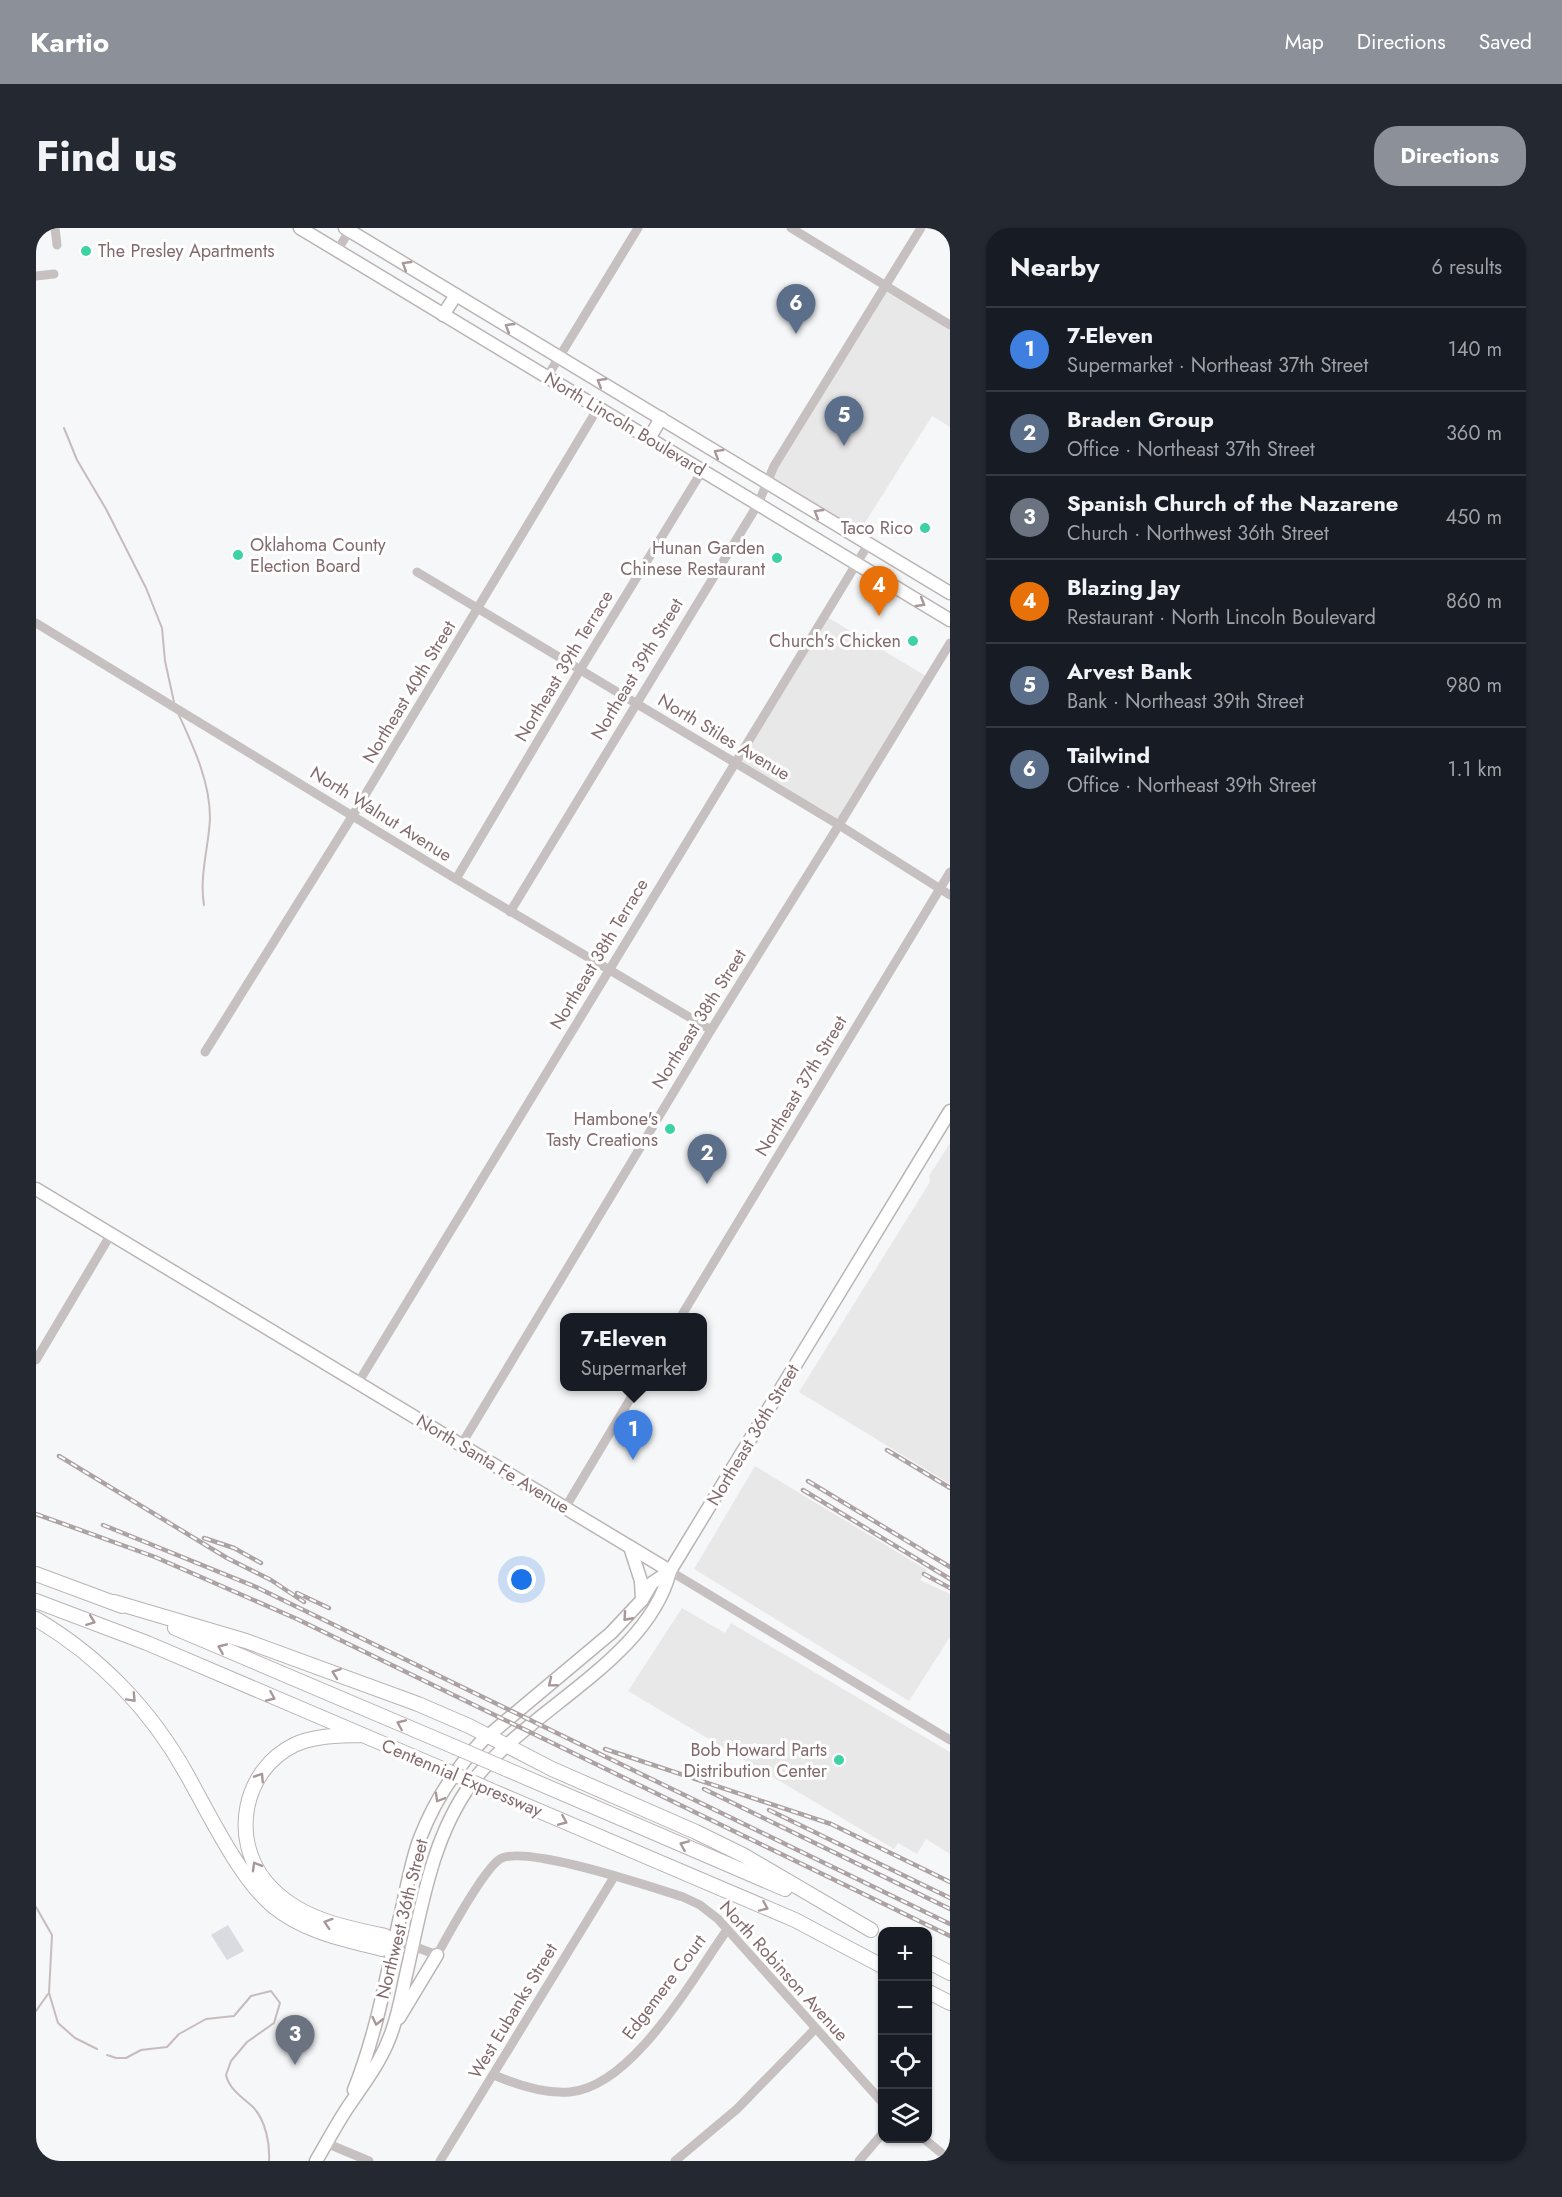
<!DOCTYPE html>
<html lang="en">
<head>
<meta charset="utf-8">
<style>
	:root { --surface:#171b24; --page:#242831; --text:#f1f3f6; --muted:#9ea1a6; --line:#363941; --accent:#8c9099 }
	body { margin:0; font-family:Jost,sans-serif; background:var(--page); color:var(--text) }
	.controls { position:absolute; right:18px; bottom:18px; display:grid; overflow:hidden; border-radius:12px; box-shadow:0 2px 4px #0004 }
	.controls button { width:54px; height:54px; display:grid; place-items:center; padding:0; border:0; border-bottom:2px solid var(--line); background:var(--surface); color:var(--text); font:30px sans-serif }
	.you { position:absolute; left:486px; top:1352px; width:21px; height:21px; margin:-15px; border:4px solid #fff; border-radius:50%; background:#1a73e8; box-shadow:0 0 0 9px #1a73e833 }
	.badge { display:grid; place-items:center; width:39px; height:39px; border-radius:50%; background:var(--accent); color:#fff; font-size:20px; font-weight:700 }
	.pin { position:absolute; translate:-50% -50px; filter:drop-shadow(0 2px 3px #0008) }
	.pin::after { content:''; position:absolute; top:32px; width:21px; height:18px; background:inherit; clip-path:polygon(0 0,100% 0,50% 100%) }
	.popup { position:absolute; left:524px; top:1085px; width:147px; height:78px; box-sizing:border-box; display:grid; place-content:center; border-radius:12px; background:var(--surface); filter:drop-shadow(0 2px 4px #0005); font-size:20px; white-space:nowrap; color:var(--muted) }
	.popup b { font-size:22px; color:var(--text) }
	.popup::after { content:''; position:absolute; left:50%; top:100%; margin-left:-12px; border:12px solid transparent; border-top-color:var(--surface) }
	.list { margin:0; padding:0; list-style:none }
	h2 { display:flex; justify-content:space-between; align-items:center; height:78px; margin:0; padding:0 24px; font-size:26px }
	h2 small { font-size:20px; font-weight:400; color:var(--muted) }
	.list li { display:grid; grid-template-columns:39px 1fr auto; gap:18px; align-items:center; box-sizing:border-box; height:84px; padding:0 24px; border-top:2px solid var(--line) }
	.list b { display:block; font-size:22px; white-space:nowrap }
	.list p { margin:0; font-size:20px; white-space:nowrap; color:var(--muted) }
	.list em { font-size:20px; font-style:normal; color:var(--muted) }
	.icon { flex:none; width:33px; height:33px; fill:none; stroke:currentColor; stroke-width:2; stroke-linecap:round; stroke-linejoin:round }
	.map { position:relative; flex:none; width:914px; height:1933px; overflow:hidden; border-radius:24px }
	header { display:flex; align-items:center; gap:36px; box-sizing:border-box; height:84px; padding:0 30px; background:var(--accent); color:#fff }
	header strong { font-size:28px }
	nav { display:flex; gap:33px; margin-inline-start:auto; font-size:21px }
	.intro { display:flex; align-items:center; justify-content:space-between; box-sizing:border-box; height:144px; padding:0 36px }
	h1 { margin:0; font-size:42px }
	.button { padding:15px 27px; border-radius:24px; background:var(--accent); color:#fff; font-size:21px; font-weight:700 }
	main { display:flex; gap:36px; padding:0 36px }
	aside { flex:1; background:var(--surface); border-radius:24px; box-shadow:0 2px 4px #0004 }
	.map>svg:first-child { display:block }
	.built { fill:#e9e8e9 }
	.green { fill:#dadae1 }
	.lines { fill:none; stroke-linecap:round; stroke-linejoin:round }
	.stream { stroke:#c8bbbe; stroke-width:2 }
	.major-casing { stroke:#bbb4b4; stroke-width:15 }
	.highway-casing { stroke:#bab3b4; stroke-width:16 }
	.minor { stroke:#c7c0c0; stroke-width:9 }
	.major { stroke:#fff; stroke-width:12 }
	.highway { stroke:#fff; stroke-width:14 }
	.rail-casing { stroke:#aca2a3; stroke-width:4.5 }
	.rail { stroke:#fff; stroke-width:2; stroke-dasharray:7; stroke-linecap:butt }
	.highway-bridge-casing { stroke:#bab3b4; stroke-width:16; stroke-linecap:butt }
	.highway-bridge { stroke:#fff; stroke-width:14 }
	.oneway { stroke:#a89798 }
	.poi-dot { fill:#3cd2a5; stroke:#fff; stroke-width:2 }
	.labels { text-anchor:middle; stroke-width:6; stroke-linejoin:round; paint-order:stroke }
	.poi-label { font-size:18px; fill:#836a6c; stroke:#fff; text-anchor:end }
	.street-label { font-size:18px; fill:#836a6c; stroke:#fff }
</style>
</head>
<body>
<header>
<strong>Kartio</strong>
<nav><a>Map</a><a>Directions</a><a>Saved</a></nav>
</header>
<div class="intro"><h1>Find us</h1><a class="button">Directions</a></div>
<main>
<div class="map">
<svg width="914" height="1933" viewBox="0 0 914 1933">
	<rect width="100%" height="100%" fill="#f6f7f8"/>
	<g class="built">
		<path d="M850,64L914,101V199L896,188L822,306L735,251Z"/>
		<path d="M791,389L890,448L802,593L703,536Z"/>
		<path d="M914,915V1256L763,1164L894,954L893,948Z"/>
		<path d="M719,1238L891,1342L884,1352L914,1366V1409L873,1473L658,1341Z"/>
		<path d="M646,1380L689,1405L695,1395L914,1524V1626L890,1611L881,1626L862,1615L858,1621L592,1463Z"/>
	</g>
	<path class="green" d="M192,1697L208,1723L191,1732L175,1707Z"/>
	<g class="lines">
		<g class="stream">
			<path d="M28,200L41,232L70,281L110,360L126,400L129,433L138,474"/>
			<path d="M142,485C157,518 174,553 174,590C173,618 163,648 168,677"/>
			<path d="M0,1679L16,1707L13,1765L22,1795L39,1810L61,1821"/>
			<path d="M0,1783L12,1766"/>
			<path d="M71,1827L80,1830H90L105,1822L131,1819L143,1806L170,1791L198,1788L215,1768L235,1763L244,1775L238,1795L211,1814L195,1833L190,1847C193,1861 207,1870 217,1879C230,1893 234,1916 233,1933"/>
		</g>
		<defs>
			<g id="major">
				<path d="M264,0L914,392"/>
				<path d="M309,0L914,365"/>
				<path d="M407,87L420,67"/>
				<path d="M613,211L625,190"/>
				<path d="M0,961L634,1343"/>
				<path d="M594,1319L605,1353L606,1372"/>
				<path d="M363,1790L401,1727"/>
				<path d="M318,1862C342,1802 352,1739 367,1676C372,1654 376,1631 384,1610C398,1574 419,1541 446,1513L575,1405L606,1372L616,1355L634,1343"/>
				<path d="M280,1933C290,1916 299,1899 310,1882C328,1855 347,1832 357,1800C363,1783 366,1765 370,1747C385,1682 395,1611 435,1556C488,1483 612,1433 634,1343L914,883"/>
			</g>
			<g id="highway">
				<path d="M0,1346L86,1378"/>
				<path d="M0,1373L111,1415L404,1540"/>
				<path d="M78,1374L210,1413L382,1476L433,1498L516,1541L660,1604L707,1627L835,1702"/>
				<path d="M0,1391C63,1428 115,1482 150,1545C172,1584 204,1651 237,1678C269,1704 307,1711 346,1721L358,1715L349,1708C306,1699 260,1690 230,1654C194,1611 207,1542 258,1517C279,1507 303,1508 326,1507"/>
				<path d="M139,1400L419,1519"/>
				<path d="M470,1541L749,1661"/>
				<path d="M454,1562L759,1692L846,1738"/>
				<path d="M891,1733L914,1745"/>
				<path d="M891,1763L914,1775"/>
			</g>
		</defs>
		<use href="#major" class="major-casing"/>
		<use href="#highway" class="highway-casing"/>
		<g class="minor">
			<path d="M19,0L21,17"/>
			<path d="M755,0L914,97"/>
			<path d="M301,23L315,0"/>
			<path d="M0,48L18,46"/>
			<path d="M511,149L602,0"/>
			<path d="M381,344L803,597L914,667"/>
			<path d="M0,395L420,651L675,802"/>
			<path d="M420,651L544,442L666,243"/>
			<path d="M474,684L722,276L738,238L885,0"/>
			<path d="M169,824L317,587L562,180"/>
			<path d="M644,1090L914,644"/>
			<path d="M0,1132L75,1006"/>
			<path d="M322,1155L833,315"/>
			<path d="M425,1217L675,802L803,597L914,415"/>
			<path d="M529,1280L602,1158"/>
			<path d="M634,1343L914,1512"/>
			<path d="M358,1715L377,1718L401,1727C412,1707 447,1642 464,1631C489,1616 615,1659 647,1669L664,1677L682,1691L846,1874"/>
			<path d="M458,1847C481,1857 509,1866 534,1864C598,1858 657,1749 691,1702"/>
			<path d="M887,1910L914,1932"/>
			<path d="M290,1915L333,1933"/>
			<path d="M404,1933L578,1649"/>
			<path d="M639,1933L701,1881L779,1801"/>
			<path d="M823,1933L846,1906"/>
		</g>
		<use href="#major" class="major"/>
		<use href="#highway" class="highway"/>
		<defs>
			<g id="rail">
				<path d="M851,1222L914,1260"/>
				<path d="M23,1228L191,1330L235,1352L268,1374"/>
				<path d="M772,1253L914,1339"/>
				<path d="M767,1262L914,1351"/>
				<path d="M0,1286L119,1329L261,1391L914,1708"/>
				<path d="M67,1297L220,1359L914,1696"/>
				<path d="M168,1310L198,1320L225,1335"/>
				<path d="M888,1346L914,1360"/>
				<path d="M261,1365L293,1380"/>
				<path d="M569,1521L795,1596L914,1654"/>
				<path d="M668,1561L914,1681"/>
				<path d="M733,1582L914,1670"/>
			</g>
		</defs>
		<use href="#rail" class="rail-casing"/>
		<use href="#rail" class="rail"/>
		<defs>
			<g id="highway-bridge">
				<path d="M419,1519L470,1541"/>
				<path d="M404,1540L454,1562"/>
			</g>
		</defs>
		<use href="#highway-bridge" class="highway-bridge-casing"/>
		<use href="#highway-bridge" class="highway-bridge"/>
	</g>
	<defs><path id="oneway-chevron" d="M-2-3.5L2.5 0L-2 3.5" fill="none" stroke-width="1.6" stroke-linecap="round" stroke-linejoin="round" transform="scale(1.5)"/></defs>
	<g class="oneway">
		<use href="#oneway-chevron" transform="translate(370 37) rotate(-149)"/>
		<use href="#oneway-chevron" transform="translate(473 99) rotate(-149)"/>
		<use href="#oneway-chevron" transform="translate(565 154) rotate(-149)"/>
		<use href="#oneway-chevron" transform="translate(682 225) rotate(-149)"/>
		<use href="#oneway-chevron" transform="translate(782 285) rotate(-149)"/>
		<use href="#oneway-chevron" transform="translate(885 375) rotate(31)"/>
		<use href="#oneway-chevron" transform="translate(591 1389) rotate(132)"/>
		<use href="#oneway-chevron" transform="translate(55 1393) rotate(21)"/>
		<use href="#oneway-chevron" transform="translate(186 1420) rotate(-157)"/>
		<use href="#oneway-chevron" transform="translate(300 1445) rotate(-160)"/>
		<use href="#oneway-chevron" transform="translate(516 1455) rotate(141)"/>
		<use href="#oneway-chevron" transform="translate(235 1469) rotate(23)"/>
		<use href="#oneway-chevron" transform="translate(96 1470) rotate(47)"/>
		<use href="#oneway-chevron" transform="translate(365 1496) rotate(-157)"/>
		<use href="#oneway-chevron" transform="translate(224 1549) rotate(-57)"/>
		<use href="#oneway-chevron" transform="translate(403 1570) rotate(120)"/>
		<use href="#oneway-chevron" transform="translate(527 1593) rotate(23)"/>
		<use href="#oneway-chevron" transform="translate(648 1617) rotate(-157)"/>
		<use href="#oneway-chevron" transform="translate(220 1638) rotate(-120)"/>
		<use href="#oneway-chevron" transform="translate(728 1679) rotate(24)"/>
		<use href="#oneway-chevron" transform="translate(292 1695) rotate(-162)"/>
		<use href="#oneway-chevron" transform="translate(341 1793) rotate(103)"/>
	</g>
	<g class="poi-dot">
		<circle cx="50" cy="23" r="6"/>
		<circle cx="889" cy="300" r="6"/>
		<circle cx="202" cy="327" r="6"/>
		<circle cx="741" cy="330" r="6"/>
		<circle cx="877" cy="413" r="6"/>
		<circle cx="634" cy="901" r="6"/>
		<circle cx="803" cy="1532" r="6"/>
	</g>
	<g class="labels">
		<g class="poi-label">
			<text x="62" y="29" text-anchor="start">The Presley Apartments</text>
			<text x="877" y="306">Taco Rico</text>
			<text x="214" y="323" text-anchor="start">Oklahoma County<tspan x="214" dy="21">Election Board</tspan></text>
			<text x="729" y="326">Hunan Garden<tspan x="729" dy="21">Chinese Restaurant</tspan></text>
			<text x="865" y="419">Church's Chicken</text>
			<text x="622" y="897">Hambone's<tspan x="622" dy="21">Tasty Creations</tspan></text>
			<text x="791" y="1528">Bob Howard Parts<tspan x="791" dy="21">Distribution Center</tspan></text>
		</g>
		<g class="street-label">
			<text transform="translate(589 196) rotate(31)" y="6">North Lincoln Boulevard</text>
			<text transform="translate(528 438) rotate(-59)" y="6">Northeast 39th Terrace</text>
			<text transform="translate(601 441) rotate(-59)" y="6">Northeast 39th Street</text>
			<text transform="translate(373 464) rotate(-59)" y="6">Northeast 40th Street</text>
			<text transform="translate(688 509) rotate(31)" y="6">North Stiles Avenue</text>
			<text transform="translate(345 586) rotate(32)" y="6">North Walnut Avenue</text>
			<text transform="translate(563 726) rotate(-59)" y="6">Northeast 38th Terrace</text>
			<text transform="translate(663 791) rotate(-58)" y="6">Northeast 38th Street</text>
			<text transform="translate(765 858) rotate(-59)" y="6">Northeast 37th Street</text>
			<text transform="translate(717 1207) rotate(-59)" y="6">Northeast 36th Street</text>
			<text transform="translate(457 1236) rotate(31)" y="6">North Santa Fe Avenue</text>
			<text transform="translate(426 1550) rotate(23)" y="6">Centennial Expressway</text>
			<text transform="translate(366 1691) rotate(-76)" y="6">Northwest 36th Street</text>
			<text transform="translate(748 1743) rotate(48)" y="6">North Robinson Avenue</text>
			<text transform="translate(628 1759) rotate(-53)" y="6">Edgemere Court</text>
			<text transform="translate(477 1783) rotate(-59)" y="6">West Eubanks Street</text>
		</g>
	</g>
</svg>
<div class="controls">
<button>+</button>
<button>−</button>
<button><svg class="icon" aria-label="locate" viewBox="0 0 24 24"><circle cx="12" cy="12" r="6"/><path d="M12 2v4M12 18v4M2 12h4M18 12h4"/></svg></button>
<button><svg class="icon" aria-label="layers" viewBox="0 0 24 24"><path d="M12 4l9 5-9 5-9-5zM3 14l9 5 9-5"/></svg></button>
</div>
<div class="you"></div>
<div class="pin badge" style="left:597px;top:1232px;background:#3f7fe0">1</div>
<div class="popup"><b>7-Eleven</b>Supermarket</div>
<div class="pin badge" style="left:671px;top:956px;background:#5c6f8a">2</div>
<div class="pin badge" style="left:259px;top:1837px;background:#6b7280">3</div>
<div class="pin badge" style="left:843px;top:388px;background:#e8710a">4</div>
<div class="pin badge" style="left:808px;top:218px;background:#5c6f8a">5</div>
<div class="pin badge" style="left:760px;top:106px;background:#5c6f8a">6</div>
</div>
<aside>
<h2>Nearby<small>6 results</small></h2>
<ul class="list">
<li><span class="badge" style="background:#3f7fe0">1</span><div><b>7-Eleven</b><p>Supermarket · Northeast 37th Street</p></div><em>140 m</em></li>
<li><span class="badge" style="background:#5c6f8a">2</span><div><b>Braden Group</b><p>Office · Northeast 37th Street</p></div><em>360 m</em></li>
<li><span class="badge" style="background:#6b7280">3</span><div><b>Spanish Church of the Nazarene</b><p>Church · Northwest 36th Street</p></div><em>450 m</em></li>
<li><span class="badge" style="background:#e8710a">4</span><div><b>Blazing Jay</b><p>Restaurant · North Lincoln Boulevard</p></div><em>860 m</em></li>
<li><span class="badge" style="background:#5c6f8a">5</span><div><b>Arvest Bank</b><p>Bank · Northeast 39th Street</p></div><em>980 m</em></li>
<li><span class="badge" style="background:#5c6f8a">6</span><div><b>Tailwind</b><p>Office · Northeast 39th Street</p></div><em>1.1 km</em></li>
</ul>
</aside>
</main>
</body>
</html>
